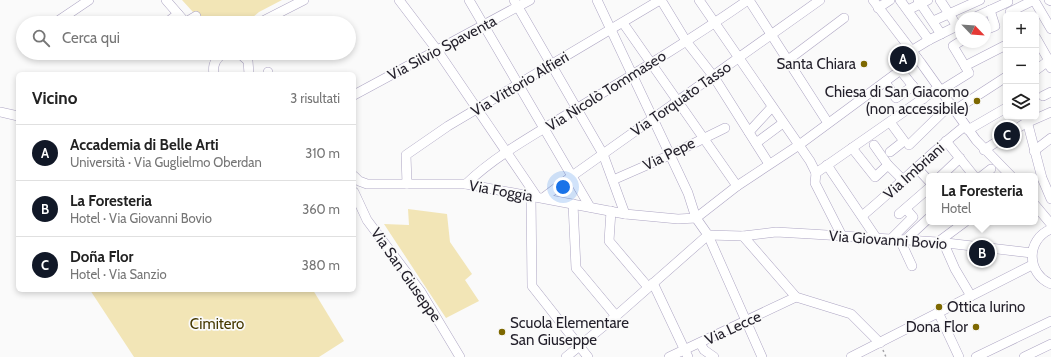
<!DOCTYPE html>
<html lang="it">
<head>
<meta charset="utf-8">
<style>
	:root { --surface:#fff; --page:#f6f6f6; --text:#222; --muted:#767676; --line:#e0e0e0; --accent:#111827 }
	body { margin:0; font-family:Cabin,sans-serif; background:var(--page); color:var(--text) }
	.controls { position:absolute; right:12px; top:12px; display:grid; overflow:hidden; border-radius:6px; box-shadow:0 2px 6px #0003 }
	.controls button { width:36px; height:36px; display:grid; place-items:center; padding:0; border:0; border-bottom:1px solid var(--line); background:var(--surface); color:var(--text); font:20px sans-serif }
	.compass { position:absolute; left:955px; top:12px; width:36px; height:36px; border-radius:50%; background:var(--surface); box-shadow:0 2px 6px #0003; rotate:115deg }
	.you { position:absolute; left:563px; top:187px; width:14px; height:14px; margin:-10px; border:3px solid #fff; border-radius:50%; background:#1a73e8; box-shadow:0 0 0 6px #1a73e833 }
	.badge { display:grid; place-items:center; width:26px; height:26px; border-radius:50%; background:var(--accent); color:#fff; font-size:13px; font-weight:700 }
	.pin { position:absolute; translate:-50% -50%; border:2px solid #fff; box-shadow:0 1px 4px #0006 }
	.popup { position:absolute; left:926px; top:173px; width:112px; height:52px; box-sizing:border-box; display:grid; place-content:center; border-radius:6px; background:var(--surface); filter:drop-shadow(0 1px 3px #0005); font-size:13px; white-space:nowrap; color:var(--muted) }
	.popup b { font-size:15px; color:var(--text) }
	.popup::after { content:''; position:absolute; left:50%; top:100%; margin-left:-8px; border:8px solid transparent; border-top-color:var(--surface) }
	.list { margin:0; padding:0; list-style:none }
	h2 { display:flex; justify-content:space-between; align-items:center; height:52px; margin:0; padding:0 16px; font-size:17px }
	h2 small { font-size:13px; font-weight:400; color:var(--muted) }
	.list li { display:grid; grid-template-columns:26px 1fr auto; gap:12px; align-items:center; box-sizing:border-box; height:56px; padding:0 16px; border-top:1px solid var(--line) }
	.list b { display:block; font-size:15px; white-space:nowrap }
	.list p { margin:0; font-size:13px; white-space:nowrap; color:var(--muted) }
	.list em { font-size:13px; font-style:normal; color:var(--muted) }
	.icon { flex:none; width:22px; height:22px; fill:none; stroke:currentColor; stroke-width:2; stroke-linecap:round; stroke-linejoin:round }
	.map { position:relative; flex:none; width:1051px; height:357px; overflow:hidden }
	.search { position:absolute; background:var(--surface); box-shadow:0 2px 6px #0003; left:16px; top:16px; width:340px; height:44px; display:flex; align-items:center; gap:10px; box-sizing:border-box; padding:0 14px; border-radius:22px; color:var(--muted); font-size:15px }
	.panel { position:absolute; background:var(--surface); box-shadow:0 2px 6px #0003; left:16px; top:72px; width:340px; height:220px; border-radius:6px }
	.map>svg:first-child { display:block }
	.green { fill:#f2e5b6 }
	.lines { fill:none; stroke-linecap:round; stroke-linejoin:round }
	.minor-casing { stroke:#ada5c3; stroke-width:10 }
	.path { stroke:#a3a2a6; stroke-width:1.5; stroke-dasharray:2 3; stroke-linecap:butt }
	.minor { stroke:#fff; stroke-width:9 }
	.poi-dot { fill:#7d6800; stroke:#fafafa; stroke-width:1.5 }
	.labels { text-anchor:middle; stroke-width:3.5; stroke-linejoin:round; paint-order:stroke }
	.street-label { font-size:15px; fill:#221f2a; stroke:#fafafa }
	.poi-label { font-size:15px; fill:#221f2a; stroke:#fafafa; text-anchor:end }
	.park-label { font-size:15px; fill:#453800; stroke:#fafafa }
</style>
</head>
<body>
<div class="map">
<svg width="1051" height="357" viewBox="0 0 1051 357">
	<rect width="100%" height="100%" fill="#fafafa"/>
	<g class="green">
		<path d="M182,0H282L259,12L246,23H203Z"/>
		<path d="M408,209L447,214L450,242L472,274L465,280L479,301L446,318L384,224L409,225Z"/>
		<path d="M90,290H313L344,341L319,357H134Z"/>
	</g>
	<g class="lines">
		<defs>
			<g id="minor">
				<path d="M166,0L186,23"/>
				<path d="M399,0L437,50L537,197"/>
				<path d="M469,0L590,207"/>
				<path d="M514,0L603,154L625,214"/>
				<path d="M597,0L688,193L696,218L708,235L762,357"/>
				<path d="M661,0L686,41L714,77L769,164"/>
				<path d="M699,0L810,161L816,173"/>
				<path d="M749,0L828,123"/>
				<path d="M873,0L921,63L976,140L1011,176"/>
				<path d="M900,0L929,40"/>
				<path d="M918,0L941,34"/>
				<path d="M940,0L957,26"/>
				<path d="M1034,0L1051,29"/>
				<path d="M1049,0L1051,1"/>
				<path d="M878,8L890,0"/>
				<path d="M908,10L928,0"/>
				<path d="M1010,12L1034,0"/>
				<path d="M973,18L1008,2"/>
				<path d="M170,20L178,14"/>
				<path d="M933,21L980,0"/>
				<path d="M186,22L196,16"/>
				<path d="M55,23L89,0"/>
				<path d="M259,23L304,0"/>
				<path d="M623,23L737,186"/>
				<path d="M985,30L995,26L990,10"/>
				<path d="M1036,38L1048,59L1047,62L1051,68"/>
				<path d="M961,41L953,46L965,66"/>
				<path d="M911,51L929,40L961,24"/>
				<path d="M239,53L248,61L249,74"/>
				<path d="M788,60L844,18"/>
				<path d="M1036,70L1051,59"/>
				<path d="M901,71L923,99"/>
				<path d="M214,74C212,65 216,58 224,53"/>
				<path d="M268,74V72"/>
				<path d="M885,82L896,98L913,86"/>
				<path d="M940,91L969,73L965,66L1006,45"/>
				<path d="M354,95L530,0"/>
				<path d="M1043,96L1051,92"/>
				<path d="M955,110L1006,77"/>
				<path d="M0,112L18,116"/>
				<path d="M1026,117L1042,178L1051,199"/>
				<path d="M968,130L1006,108"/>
				<path d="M749,132L772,107"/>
				<path d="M946,141L974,176"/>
				<path d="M756,143L783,123"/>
				<path d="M874,145L888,165L903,180"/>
				<path d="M909,145L951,104"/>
				<path d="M852,148L875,177L888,165"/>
				<path d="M984,150L1024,124L1051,112"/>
				<path d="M1034,151L1051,138"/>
				<path d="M890,152L904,141L890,122"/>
				<path d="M827,165L877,239"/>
				<path d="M917,168L929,181"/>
				<path d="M816,173L938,88"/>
				<path d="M816,173L815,183L842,236"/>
				<path d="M354,176L359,181L367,184H466L625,214L678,219L696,218L737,186L799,145L917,58"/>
				<path d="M941,176L960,158"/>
				<path d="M982,176L991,169"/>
				<path d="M613,180L670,155L725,128"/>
				<path d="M407,184L406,155L448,126L660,0"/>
				<path d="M466,184C497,154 539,132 576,109C634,74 692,39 748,0"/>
				<path d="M354,192L367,220L421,292L460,357"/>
				<path d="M531,196L532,286L588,357"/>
				<path d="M543,198L572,176L820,0"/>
				<path d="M573,204L576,268L616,316"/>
				<path d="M1035,205L1051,224"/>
				<path d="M611,211L609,241L648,287"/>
				<path d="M899,214L929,188"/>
				<path d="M862,216C897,187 929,154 965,126"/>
				<path d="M1051,229C1025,240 1027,274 1051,284"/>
				<path d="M708,235L743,236L776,232L811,234L938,242L1032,253"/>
				<path d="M743,236L796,297L851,314L880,343"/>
				<path d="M890,240L913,217L906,209"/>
				<path d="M900,240L912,266"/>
				<path d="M904,241L929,218"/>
				<path d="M938,242L965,222"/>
				<path d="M944,244L955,269L971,296"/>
				<path d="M653,283L688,357"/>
				<path d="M938,312L959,357"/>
				<path d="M700,343L704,350L714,357"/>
				<path d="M566,357L616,316L708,235"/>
				<path d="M669,357L796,297"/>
				<path d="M851,357L1032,265"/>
				<path d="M976,357L1051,321"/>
				<path d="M1024,357L1051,344"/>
			</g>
		</defs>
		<use href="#minor" class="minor-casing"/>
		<path class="path" d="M883,350L886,357"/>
		<use href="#minor" class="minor"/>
	</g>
	<g class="poi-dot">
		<circle cx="864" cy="64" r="4"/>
		<circle cx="977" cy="101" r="4"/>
		<circle cx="939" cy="307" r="4"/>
		<circle cx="976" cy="327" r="4"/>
		<circle cx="502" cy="332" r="4"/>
	</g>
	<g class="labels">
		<g class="street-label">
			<text transform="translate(442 48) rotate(-28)" y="5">Via Silvio Spaventa</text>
			<text transform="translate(520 84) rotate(-31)" y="5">Via Vittorio Alfieri</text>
			<text transform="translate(606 91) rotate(-32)" y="5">Via Nicolò Tommaseo</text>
			<text transform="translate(681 99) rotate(-35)" y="5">Via Torquato Tasso</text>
			<text transform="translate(669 154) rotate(-26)" y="5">Via Pepe</text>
			<text transform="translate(914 171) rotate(-42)" y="5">Via Imbriani</text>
			<text transform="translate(501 191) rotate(10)" y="5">Via Foggia</text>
			<text transform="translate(888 240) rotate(4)" y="5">Via Giovanni Bovio</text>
			<text transform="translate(406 275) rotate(55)" y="5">Via San Giuseppe</text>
			<text transform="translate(733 328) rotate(-25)" y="5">Via Lecce</text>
		</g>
		<g class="poi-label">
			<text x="856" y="69">Santa Chiara</text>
			<text x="969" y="97">Chiesa di San Giacomo<tspan x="969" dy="17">(non accessibile)</tspan></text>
			<text x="947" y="312" text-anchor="start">Ottica Iurino</text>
			<text x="510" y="328" text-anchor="start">Scuola Elementare<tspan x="510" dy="17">San Giuseppe</tspan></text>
			<text x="968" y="332">Dona Flor</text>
		</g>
		<g class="park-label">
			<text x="217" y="329">Cimitero</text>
		</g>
	</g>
</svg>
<div class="controls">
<button>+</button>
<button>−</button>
<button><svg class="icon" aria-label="layers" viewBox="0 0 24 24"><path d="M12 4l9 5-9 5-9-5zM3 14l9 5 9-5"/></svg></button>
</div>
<svg class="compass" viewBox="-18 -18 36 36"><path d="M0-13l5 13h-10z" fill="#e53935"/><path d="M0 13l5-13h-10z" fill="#767676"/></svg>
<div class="you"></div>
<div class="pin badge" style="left:903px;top:59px">A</div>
<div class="pin badge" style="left:982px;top:253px">B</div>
<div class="popup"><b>La Foresteria</b>Hotel</div>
<div class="pin badge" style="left:1007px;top:135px">C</div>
<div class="search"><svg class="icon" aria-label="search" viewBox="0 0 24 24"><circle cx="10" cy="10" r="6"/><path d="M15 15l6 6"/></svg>Cerca qui</div>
<section class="panel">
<h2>Vicino<small>3 risultati</small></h2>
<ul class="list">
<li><span class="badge">A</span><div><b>Accademia di Belle Arti</b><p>Università · Via Guglielmo Oberdan</p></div><em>310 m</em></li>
<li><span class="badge">B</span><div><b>La Foresteria</b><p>Hotel · Via Giovanni Bovio</p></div><em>360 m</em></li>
<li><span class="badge">C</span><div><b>Doña Flor</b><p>Hotel · Via Sanzio</p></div><em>380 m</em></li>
</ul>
</section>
</div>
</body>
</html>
